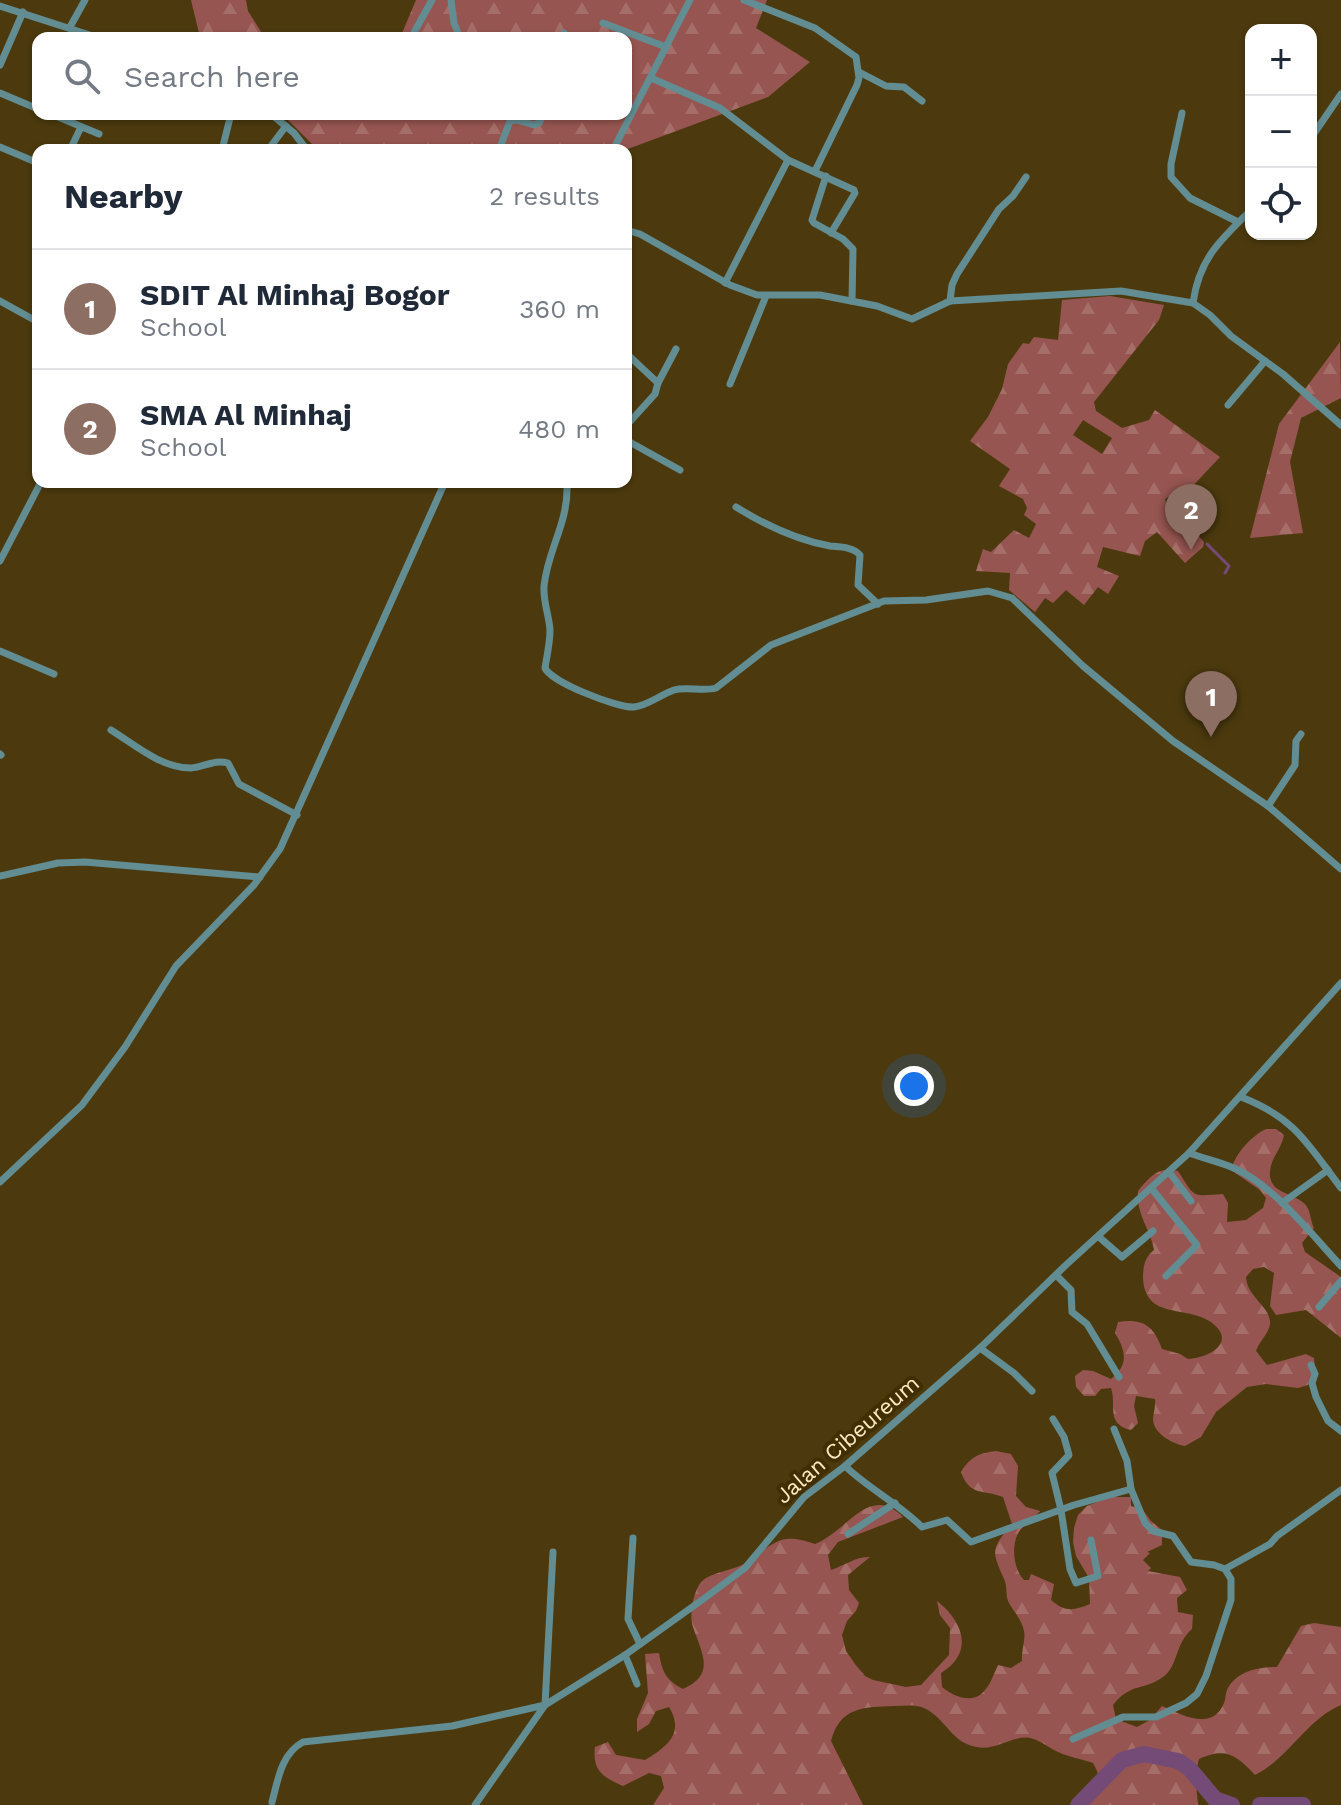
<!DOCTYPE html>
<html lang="en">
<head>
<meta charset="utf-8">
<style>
	:root { --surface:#fff; --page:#f2f2f3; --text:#1f2937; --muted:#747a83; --line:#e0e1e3; --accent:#0f766e }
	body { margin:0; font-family:"Work Sans",sans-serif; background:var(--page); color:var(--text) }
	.controls { position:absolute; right:24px; top:24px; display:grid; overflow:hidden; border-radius:16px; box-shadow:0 2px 6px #0004 }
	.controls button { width:72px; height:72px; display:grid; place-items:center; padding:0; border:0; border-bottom:2px solid var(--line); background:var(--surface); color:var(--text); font:40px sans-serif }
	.you { position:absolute; left:914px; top:1086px; width:28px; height:28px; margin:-20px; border:6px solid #fff; border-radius:50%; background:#1a73e8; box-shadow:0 0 0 12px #1a73e833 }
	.badge { display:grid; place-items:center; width:52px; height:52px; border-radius:50%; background:var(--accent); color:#fff; font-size:26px; font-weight:700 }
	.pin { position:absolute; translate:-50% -66px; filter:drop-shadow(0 2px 4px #0008) }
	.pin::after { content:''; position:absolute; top:42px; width:28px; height:24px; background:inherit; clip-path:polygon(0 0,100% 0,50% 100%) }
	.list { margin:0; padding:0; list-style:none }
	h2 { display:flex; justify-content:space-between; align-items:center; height:104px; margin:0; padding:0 32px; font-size:34px }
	h2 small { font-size:26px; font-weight:400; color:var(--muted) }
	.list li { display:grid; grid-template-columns:52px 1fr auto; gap:24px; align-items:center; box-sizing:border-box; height:120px; padding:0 32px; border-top:2px solid var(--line) }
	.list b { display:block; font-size:30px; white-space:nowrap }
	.list p { margin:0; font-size:26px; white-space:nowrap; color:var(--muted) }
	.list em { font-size:26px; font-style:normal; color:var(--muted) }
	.icon { flex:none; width:44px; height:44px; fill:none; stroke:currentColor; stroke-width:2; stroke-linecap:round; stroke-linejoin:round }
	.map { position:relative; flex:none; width:1341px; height:1805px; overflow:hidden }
	.search { position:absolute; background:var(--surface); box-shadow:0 2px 6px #0004; left:32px; top:32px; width:600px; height:88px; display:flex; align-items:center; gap:20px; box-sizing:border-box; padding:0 28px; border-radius:16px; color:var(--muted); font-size:30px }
	.panel { position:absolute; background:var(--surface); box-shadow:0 2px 6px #0004; left:32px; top:144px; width:600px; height:344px; border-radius:16px }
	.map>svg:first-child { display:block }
	.forest { fill:url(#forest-firs); fill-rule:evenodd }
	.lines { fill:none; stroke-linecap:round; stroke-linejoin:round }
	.stream { stroke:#744a77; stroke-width:3 }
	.river { stroke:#744a77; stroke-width:16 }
	.street { stroke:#628d92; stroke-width:7 }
	.labels { text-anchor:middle; stroke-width:8; stroke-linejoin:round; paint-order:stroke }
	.street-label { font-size:22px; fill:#fdeac4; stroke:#422f01 }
</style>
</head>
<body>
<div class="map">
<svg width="1341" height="1805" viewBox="0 0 1341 1805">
	<defs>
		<pattern id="forest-firs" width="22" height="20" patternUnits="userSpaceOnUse" patternTransform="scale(2)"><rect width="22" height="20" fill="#965550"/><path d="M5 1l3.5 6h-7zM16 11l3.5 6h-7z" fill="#a66e68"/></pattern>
	</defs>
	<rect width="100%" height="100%" fill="#4c3a0e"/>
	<g class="forest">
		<path d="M191,0H246L248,11L265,38H205L199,33Z"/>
		<path d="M416,0H767L756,28L810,62L768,97L625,150H318L282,114H626V38H400Z"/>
		<path d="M1110,296L1164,305L1159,320L1094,402L1096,411L1122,428L1149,420L1155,410L1220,457L1187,492L1179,491L1165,499L1168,510L1181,515L1204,542L1203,547L1185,563L1157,532L1145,541L1140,556L1103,547L1097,567L1119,576L1108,594L1098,587L1084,605L1066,590L1053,603L1045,598L1035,612L1009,590L1010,573L976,571L983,549L991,552L1014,530L1029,538L1036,524L1024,515L1027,508L1023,499L999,486L1010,469L970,441L988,417L1002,389L1008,364L1023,343L1029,344L1034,337L1058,340L1062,300ZM1083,420L1112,438L1102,454L1073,435Z"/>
		<path d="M1340,342L1341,398L1301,418L1290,462L1303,533L1250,538L1279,424Z"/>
		<path d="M1266,1129H1276L1284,1135C1282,1148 1271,1158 1270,1171C1268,1194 1293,1192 1305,1204C1311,1211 1310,1220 1314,1228L1302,1243L1305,1252L1341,1277V1338L1306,1310L1276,1315L1270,1306L1274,1273L1264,1267L1253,1269L1246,1277C1247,1299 1276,1309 1269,1328C1266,1336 1259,1342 1256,1351L1267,1365L1306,1354L1314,1358L1315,1368L1308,1385L1298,1388L1266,1384L1247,1387L1216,1412L1201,1437L1185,1446C1173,1444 1154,1434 1153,1420C1153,1414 1156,1407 1155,1399L1136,1396L1134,1406L1138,1423L1131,1430C1105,1424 1117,1405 1111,1388L1101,1389L1095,1396H1084L1076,1387L1075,1376L1083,1370L1093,1371L1111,1379C1129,1365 1126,1351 1115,1333L1118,1322C1143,1318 1154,1326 1162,1349L1180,1354L1188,1359C1209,1358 1238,1342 1211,1322C1186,1305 1145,1320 1143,1278C1143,1266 1145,1257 1154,1250C1150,1228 1136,1215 1138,1191C1149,1177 1160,1165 1178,1171C1196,1199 1191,1196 1223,1194L1228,1203L1227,1222L1246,1220L1263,1208L1266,1198L1260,1190L1231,1170C1236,1153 1250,1137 1266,1129Z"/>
		<path d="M996,1451L1011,1454L1018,1466L1016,1496L1026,1507L1040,1511C1034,1517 1027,1523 1021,1529C1010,1542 1013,1569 1024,1580H1029L1031,1574L1054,1584L1051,1600C1065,1612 1073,1611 1090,1604L1089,1578L1076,1556L1073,1542L1074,1528L1078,1515L1087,1506L1117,1494L1116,1497H1131V1506L1142,1509L1151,1521L1162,1530V1545L1147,1552L1150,1553L1143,1560L1151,1568L1148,1571L1180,1577L1187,1590L1177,1598L1178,1612L1193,1615L1192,1629C1174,1645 1179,1665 1163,1677C1144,1691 1131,1682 1113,1705L1116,1719L1137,1727L1150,1720L1162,1706C1182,1715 1212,1732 1224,1703C1226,1699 1225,1694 1227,1690C1236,1671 1259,1667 1277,1667L1301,1626L1314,1623L1341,1627V1705C1307,1719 1288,1759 1255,1775C1236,1755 1226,1747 1199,1759L1195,1773L1198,1805H1087C1102,1793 1102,1778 1093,1763C1081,1759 1069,1757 1058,1752C1049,1748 1040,1740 1030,1738C1012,1735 996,1751 977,1747C951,1743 946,1718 924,1708C914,1704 904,1706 894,1706C863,1707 840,1707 831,1741L863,1805H653L664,1788L661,1776L649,1773L623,1786C603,1777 592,1771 595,1747L608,1742L616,1755L645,1760C667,1747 685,1733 669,1707L656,1711L649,1724L637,1732V1719L648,1693L645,1654L659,1653C662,1672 666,1680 683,1689C716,1674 702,1654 693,1627C689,1616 693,1595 699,1585C707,1571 734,1572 749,1561C776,1542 780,1532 815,1544C848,1531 869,1483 903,1517L838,1542L828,1555L831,1570C846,1565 854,1557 870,1557L848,1575L849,1590L859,1603L856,1611L847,1621L842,1635L846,1651L855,1664L865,1676L873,1680L906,1687L921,1685L949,1655L950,1628L940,1615L937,1601C964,1622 974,1653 941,1673L942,1687C954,1697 974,1705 985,1690C991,1684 994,1673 998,1665L1011,1668L1022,1661C1021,1650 1026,1640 1024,1631C1022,1620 1014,1612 1009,1603C1005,1596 1008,1587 1004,1579C992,1551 990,1550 1012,1524L1003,1497C983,1489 970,1497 961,1472C970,1457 979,1453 996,1451Z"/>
	</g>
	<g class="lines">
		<path class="stream" d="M1207,544L1229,566L1225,573"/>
		<g class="river">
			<path d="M1078,1805L1122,1760L1144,1754L1178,1761L1189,1768L1215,1799L1232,1805"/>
			<path d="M1260,1805H1303"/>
		</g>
		<g class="street">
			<path d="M451,0L454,23L460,38"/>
			<path d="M744,0L815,28L856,57L859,78L857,85L815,171"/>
			<path d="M0,6L99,38"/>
			<path d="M603,23L666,47"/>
			<path d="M70,27L85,0"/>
			<path d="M411,38L432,0"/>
			<path d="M562,38L564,33"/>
			<path d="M0,65L23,12"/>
			<path d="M859,72L886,86L904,87L922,101"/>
			<path d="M651,78L720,108L788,160L854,190L855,193L831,233"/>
			<path d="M0,93L38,109"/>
			<path d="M1182,113L1171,164V177L1190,198L1238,222"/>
			<path d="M51,114L99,134"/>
			<path d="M271,114L294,133L307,150"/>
			<path d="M1311,138L1341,94"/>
			<path d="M0,147L38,163"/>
			<path d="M70,150L81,127"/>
			<path d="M222,150L231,114"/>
			<path d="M268,150L286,126"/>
			<path d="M499,150L510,121L517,120L534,125L539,123L544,114"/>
			<path d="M613,150L690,0"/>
			<path d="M826,176L812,220L814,223L843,239L853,249L852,301"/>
			<path d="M626,230L640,234L730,285L757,295H820L877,306L912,319L950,301L1121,291L1193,303L1210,315L1231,336L1283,374L1341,425"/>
			<path d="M725,283L788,160"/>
			<path d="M0,301L38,322"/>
			<path d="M950,301L952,285L957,274L999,209L1013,196L1026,177"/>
			<path d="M1193,303C1199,259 1220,240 1251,210"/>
			<path d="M626,337L628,340L626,347"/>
			<path d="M626,353L658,383L676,349"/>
			<path d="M730,384L766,296"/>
			<path d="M1228,405L1265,361"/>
			<path d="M626,426L655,394L658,383"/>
			<path d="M626,440L680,470"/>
			<path d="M567,482C569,523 548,548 544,586C543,602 549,615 550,630C550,643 547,655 545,668C551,682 617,708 634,707C647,706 660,695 674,690C688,686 702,692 716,688L771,645L884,601L926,600L988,591L1012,598L1083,666L1173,741L1268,806L1341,869"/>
			<path d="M736,507C765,525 796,540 830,546C841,547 853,547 860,555L858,585L878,604"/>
			<path d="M0,561L41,482"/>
			<path d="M0,651L54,674"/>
			<path d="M111,730C135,745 161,768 191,768C204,767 215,759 228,763L239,784L297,815"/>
			<path d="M0,754L1,755"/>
			<path d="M1268,806L1295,765L1296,741L1301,734"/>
			<path d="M0,876L58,863L85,862L260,877"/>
			<path d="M1241,1097C1295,1118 1307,1143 1341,1188"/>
			<path d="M1189,1153C1205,1159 1221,1162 1236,1169C1275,1187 1312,1235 1341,1266"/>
			<path d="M1169,1172L1191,1201"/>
			<path d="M0,1182L82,1105L125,1047L176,966L254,885L280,849L445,482"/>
			<path d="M1152,1189L1197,1245L1166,1276"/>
			<path d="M1282,1203L1328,1170"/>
			<path d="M1099,1237L1122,1257L1153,1231"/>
			<path d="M1056,1275L1071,1290L1072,1312L1087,1324L1119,1377"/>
			<path d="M1319,1307L1341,1281"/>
			<path d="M980,1348L1014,1373L1032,1391"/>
			<path d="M1311,1365L1315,1374L1312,1383L1316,1397L1328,1421L1341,1431"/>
			<path d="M1053,1419L1064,1437L1069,1455L1052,1473L1061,1510L1070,1569L1076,1583L1098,1576L1091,1540"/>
			<path d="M1114,1429L1127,1461L1131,1489L1145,1523L1153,1531L1173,1536L1191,1562L1214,1565L1225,1569"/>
			<path d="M845,1466C869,1489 898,1503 922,1527L947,1520L971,1542L1074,1505L1131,1489"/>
			<path d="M848,1534L895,1503"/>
			<path d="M633,1538L628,1619L640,1644"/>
			<path d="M625,1655L637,1684"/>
			<path d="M1073,1739L1123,1717H1156L1186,1703L1197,1694L1206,1676L1231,1600V1579L1225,1569L1270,1544L1277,1536L1341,1490"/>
			<path d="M272,1802C278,1780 281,1754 303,1742L452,1726L545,1705L625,1655L702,1600L745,1568L804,1497L845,1466L980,1348L1067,1264L1189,1153L1341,983"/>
			<path d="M475,1805L545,1705L553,1552"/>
		</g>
	</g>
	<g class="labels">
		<g class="street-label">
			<text transform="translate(847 1439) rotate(-41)" y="8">Jalan Cibeureum</text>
		</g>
	</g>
</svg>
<div class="controls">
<button>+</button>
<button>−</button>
<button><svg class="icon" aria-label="locate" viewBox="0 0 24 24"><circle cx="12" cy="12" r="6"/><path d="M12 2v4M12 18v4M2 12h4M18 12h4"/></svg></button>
</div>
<div class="you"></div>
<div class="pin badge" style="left:1211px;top:737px;background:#8d6e63">1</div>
<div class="pin badge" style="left:1191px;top:550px;background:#8d6e63">2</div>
<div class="search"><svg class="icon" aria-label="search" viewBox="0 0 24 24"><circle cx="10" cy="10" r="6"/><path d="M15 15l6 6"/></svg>Search here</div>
<section class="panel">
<h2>Nearby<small>2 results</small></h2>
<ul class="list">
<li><span class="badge" style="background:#8d6e63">1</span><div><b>SDIT Al Minhaj Bogor</b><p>School</p></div><em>360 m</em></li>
<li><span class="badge" style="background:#8d6e63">2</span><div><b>SMA Al Minhaj</b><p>School</p></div><em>480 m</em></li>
</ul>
</section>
</div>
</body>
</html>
